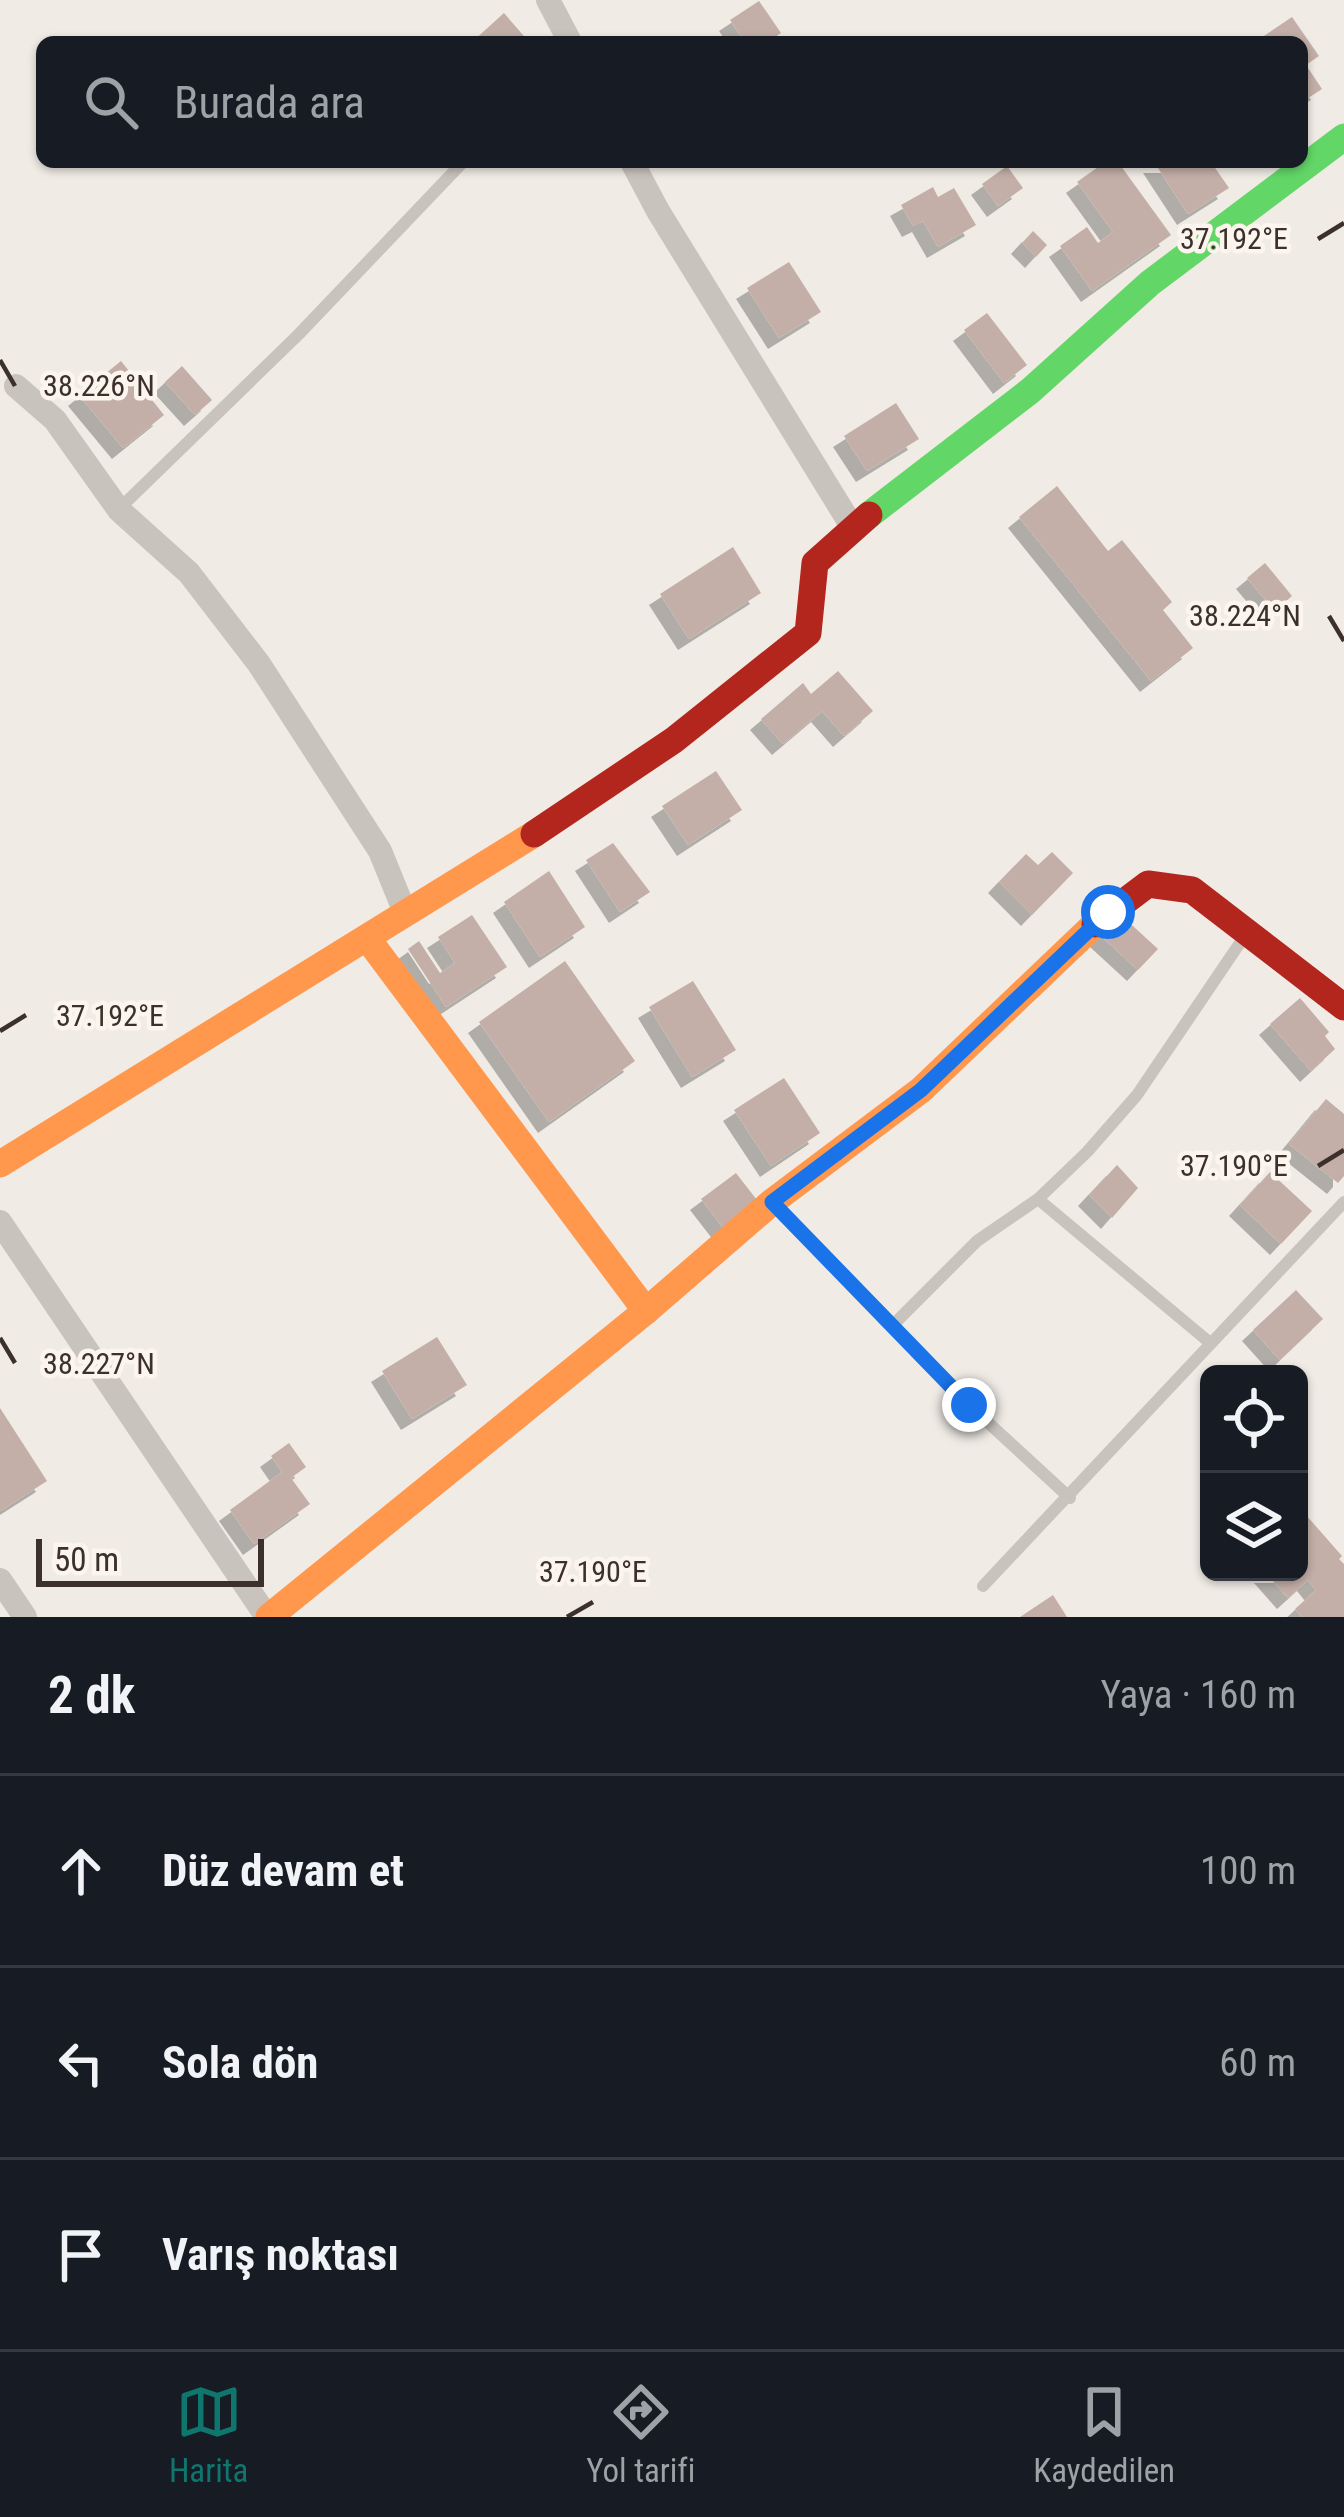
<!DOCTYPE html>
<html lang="tr">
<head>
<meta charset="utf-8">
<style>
	:root { --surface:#171b24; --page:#242831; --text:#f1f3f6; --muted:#9ea1a6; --line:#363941; --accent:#0f766e }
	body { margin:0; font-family:"Roboto Condensed",sans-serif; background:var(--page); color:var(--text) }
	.controls { position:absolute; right:36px; bottom:36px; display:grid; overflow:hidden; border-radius:18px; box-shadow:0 3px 9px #0004 }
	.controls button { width:108px; height:108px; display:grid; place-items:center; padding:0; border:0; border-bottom:3px solid var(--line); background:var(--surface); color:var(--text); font:60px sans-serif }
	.scale { position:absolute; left:36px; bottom:30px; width:228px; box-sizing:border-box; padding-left:12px; border:6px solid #3b302b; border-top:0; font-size:33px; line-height:42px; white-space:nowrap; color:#3b302b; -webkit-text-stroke:9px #fbf5ee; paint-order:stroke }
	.stop { position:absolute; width:36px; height:36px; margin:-27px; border:9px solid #1a73e8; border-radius:50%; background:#fff }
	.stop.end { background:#1a73e8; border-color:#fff; box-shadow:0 3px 12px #0008 }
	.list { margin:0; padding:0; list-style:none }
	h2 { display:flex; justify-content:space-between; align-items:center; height:156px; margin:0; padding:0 48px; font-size:51px }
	h2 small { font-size:39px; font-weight:400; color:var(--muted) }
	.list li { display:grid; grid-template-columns:78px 1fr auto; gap:36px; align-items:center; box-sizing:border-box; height:192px; padding:0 48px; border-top:3px solid var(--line) }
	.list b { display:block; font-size:45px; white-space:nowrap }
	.list em { font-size:39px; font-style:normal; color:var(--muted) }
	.icon { flex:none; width:66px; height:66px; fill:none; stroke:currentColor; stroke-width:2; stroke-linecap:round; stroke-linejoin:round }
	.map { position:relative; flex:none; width:1344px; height:1617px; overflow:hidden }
	.search { position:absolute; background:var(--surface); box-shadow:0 3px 9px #0004; left:36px; right:36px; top:36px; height:132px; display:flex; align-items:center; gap:30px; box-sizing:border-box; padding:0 42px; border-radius:18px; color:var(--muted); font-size:45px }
	.sheet { height:732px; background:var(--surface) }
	nav { display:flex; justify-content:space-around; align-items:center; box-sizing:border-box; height:168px; border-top:3px solid var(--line); background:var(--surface); font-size:33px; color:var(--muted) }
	nav a { display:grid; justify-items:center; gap:6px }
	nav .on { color:var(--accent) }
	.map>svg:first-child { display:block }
	.building { fill:#c3afa7; filter:url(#shadow) }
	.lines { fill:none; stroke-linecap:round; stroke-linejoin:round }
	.lane { stroke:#c9c3be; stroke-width:12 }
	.street { stroke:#c9c3be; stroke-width:24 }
	.fast { stroke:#63d668; stroke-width:27 }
	.slow { stroke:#ff974d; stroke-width:27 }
	.jam { stroke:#b3261e; stroke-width:27 }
	.route { stroke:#1a73e8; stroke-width:15 }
	.ticks { fill:none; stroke:#3b302b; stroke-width:4.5 }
	.ticks-label { font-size:30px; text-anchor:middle; fill:#3b302b; stroke:#fbf5ee; stroke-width:9; stroke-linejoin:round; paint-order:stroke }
</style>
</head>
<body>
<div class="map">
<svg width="1344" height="1617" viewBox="0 0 1344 1617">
	<defs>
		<filter id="shadow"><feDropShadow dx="-11" dy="11" stdDeviation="0" flood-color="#0004"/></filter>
	</defs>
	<rect width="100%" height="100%" fill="#f0ebe5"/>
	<g class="building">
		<path d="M759,1L781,33L768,42H745L730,20Z"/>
		<path d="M504,13L529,42H472Z"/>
		<path d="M1292,17L1319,56L1306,65L1322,89L1302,102V42H1255Z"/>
		<path d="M1105,162H1118L1171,235L1092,291L1060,246L1087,227L1098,243L1113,232L1077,182Z"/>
		<path d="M1154,162H1211L1229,188L1188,214Z"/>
		<path d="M1007,166L1023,188L998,206L982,184Z"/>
		<path d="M933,187L938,197L954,188L976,225L938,247L923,221L913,226L901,205Z"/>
		<path d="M1033,231L1047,245L1036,257L1022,243Z"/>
		<path d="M789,262L821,312L779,338L747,288Z"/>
		<path d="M987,313L1027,365L1004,383L964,330Z"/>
		<path d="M121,361L164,415L123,448L79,395Z"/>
		<path d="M182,366L212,400L195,415L165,382Z"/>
		<path d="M896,403L919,439L867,471L844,436Z"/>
		<path d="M1057,486L1108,551L1122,540L1172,602L1163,610L1193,648L1151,681L1019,517Z"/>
		<path d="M733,547L761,593L689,639L660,594Z"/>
		<path d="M1265,563L1292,596L1275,611L1247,578Z"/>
		<path d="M838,671L873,711L844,736L822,711L783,744L761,719L803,683L811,694Z"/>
		<path d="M716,771L742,810L688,845L662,806Z"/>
		<path d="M613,843L650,892L620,912L586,860Z"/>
		<path d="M1052,852L1073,873L1032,915L999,882L1026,854L1038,865Z"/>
		<path d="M549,871L585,927L540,957L504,902Z"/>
		<path d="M472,915L507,967L446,1007L408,949L419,941L440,973L455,963L438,937Z"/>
		<path d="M1121,915L1158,949L1138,970L1101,936Z"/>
		<path d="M565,961L635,1061L549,1122L479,1022Z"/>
		<path d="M693,981L736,1050L692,1077L649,1007Z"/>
		<path d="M1300,998L1329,1032L1325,1036L1335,1049L1311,1071L1270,1024Z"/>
		<path d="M784,1078L820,1133L771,1166L734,1110Z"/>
		<path d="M1326,1099L1344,1114V1176L1338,1183L1289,1144Z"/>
		<path d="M1117,1165L1138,1188L1112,1218L1089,1195Z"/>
		<path d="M1270,1172L1312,1211L1281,1244L1240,1205Z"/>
		<path d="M736,1173L760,1204L725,1230L701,1199Z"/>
		<path d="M1296,1290L1323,1319L1280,1360L1253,1330Z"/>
		<path d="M437,1337L467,1385L412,1419L382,1371Z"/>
		<path d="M0,1408L47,1481L0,1511Z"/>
		<path d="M289,1443L306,1467L291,1478L310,1504L254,1544L230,1510L282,1472L271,1456Z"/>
		<path d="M1299,1507L1342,1556L1339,1559L1344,1564V1617H1302L1295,1609L1316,1590L1308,1580L1288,1598L1265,1572H1299Z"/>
		<path d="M1053,1595L1067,1617H1020Z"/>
	</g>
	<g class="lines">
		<g class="lane">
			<path d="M119,509L299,334L463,162"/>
			<path d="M1038,1199L1209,1342"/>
			<path d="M773,1202L969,1405L1070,1498"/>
			<path d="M894,1324L977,1241L1038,1199L1087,1152L1137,1095L1246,934"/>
			<path d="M983,1586L1344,1202"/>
		</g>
		<g class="street">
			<path d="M548,0L570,42"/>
			<path d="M632,162L658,211L853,528"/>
			<path d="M16,386L55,420L119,510L189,573L259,664L380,851L404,910"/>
			<path d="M0,1222L267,1617"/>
			<path d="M0,1580L25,1617"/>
		</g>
		<path class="fast" d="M869,515L1030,391L1150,283L1344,137"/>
		<g class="slow">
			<path d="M0,1164L534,834"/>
			<path d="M646,1311L772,1202L921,1090L1095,924"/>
			<path d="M269,1617L646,1311L367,938"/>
		</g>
		<g class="jam">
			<path d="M534,834L674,740L808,633L815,563L869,515"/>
			<path d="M1095,924L1148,884L1192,890L1344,1007"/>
		</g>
	</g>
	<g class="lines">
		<path class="route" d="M969,1405L772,1202L921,1090L1108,912"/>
	</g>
	<path class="ticks" d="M1318,239L1344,223M0,360L15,386M1329,616L1344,641M0,1031L26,1015M1318,1166L1344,1150M0,1338L15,1363M567,1617L593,1602"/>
	<g class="ticks-label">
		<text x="1234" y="249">37.192°E</text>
		<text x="99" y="396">38.226°N</text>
		<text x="1245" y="626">38.224°N</text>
		<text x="110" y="1026">37.192°E</text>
		<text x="1234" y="1176">37.190°E</text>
		<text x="99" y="1374">38.227°N</text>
		<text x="593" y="1582">37.190°E</text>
	</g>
</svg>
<div class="controls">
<button><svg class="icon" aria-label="locate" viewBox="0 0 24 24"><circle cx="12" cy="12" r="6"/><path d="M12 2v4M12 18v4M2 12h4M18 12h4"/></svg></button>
<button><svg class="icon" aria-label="layers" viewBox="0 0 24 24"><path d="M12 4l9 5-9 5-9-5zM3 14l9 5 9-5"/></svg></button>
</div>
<div class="scale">50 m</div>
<div class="stop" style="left:1108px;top:912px"></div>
<div class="stop end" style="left:969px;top:1405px"></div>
<div class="search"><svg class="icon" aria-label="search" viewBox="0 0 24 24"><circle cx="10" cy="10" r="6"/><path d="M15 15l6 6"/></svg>Burada ara</div>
</div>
<section class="sheet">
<h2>2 dk<small>Yaya · 160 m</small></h2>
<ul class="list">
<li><svg class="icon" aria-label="ahead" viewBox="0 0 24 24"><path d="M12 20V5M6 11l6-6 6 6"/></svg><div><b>Düz devam et</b></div><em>100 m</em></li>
<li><svg class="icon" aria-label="left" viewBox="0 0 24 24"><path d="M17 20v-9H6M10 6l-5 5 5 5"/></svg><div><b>Sola dön</b></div><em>60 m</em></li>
<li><svg class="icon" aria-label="arrive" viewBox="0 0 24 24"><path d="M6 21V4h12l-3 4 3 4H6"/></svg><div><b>Varış noktası</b></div></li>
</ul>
</section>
<nav>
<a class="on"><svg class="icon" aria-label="map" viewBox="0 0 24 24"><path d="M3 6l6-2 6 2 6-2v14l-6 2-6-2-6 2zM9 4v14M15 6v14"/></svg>Harita</a>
<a><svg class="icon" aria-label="directions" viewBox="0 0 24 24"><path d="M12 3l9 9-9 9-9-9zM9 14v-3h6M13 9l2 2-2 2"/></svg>Yol tarifi</a>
<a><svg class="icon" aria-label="saved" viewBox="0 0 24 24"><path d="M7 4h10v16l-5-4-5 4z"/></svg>Kaydedilen</a>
</nav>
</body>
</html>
